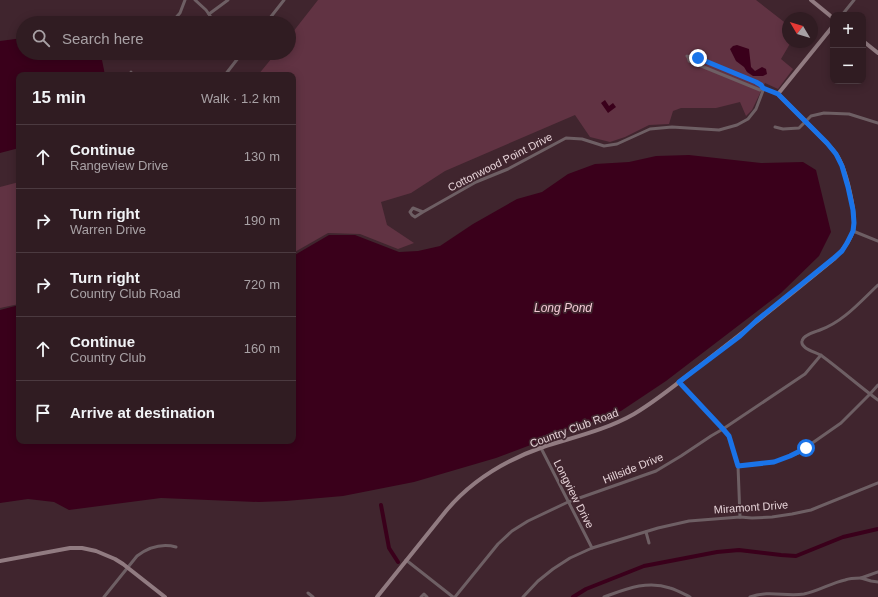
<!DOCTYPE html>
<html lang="en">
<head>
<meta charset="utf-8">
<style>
	:root { --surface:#301c22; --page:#3c292f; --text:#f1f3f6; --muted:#a8a1a5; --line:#4b3a40 }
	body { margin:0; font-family:Arial,sans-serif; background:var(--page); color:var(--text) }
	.controls { position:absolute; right:12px; top:12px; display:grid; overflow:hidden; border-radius:8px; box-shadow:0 2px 10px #0003 }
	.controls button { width:36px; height:36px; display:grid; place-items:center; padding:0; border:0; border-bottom:1px solid var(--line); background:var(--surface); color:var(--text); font:20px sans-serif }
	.compass { position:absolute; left:782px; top:12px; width:36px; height:36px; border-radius:50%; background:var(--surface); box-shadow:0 2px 10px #0003; rotate:308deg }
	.stop { position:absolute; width:12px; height:12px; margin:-9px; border:3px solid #1a73e8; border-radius:50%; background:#fff }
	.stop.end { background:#1a73e8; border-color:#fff; box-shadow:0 1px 4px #0008 }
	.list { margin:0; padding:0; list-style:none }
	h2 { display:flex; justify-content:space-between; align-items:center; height:52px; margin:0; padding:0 16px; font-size:17px }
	h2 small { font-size:13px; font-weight:400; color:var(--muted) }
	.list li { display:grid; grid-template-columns:26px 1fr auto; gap:12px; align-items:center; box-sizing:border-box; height:64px; padding:0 16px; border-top:1px solid var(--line) }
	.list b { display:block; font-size:15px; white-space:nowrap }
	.list p { margin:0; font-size:13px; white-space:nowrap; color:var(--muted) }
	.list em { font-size:13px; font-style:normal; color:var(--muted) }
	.icon { flex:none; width:22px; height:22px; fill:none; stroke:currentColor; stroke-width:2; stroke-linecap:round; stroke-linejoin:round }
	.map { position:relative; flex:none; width:878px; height:597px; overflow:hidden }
	.search { position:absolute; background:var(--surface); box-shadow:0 2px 10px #0003; left:16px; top:16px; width:280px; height:44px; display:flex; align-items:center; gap:10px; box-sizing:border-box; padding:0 14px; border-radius:22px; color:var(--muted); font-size:15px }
	.panel { position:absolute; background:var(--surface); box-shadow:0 2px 10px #0003; left:16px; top:72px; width:280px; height:372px; border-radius:8px }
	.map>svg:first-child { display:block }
	.green { fill:#613343 }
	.water { fill:#3a001b }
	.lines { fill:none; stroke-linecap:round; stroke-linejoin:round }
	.canal { stroke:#3a001b; stroke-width:4 }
	.street { stroke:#6e5f64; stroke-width:3 }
	.secondary { stroke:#917b81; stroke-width:4 }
	.route { stroke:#1a73e8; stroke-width:5 }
	.labels { text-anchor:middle; stroke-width:3.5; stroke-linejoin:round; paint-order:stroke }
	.street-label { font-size:11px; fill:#e6d3d8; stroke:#40252e }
	.water-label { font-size:12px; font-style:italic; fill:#f3c9d5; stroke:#40252e }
</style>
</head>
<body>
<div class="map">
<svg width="878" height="597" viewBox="0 0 878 597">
	<rect width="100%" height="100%" fill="#40252e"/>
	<g class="green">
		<path d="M318,0H756L788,25V42H791L781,59L793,69L778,89L765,83L752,110L746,116L740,102L716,108H681L673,111L669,124L649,125L625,137L610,142L590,137L575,115L445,171L411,193L381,202L387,225L414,243L398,249L360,234L328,233L293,253V75H258L276,53H289V37Z"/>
		<path d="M19,182V304L0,308V187Z"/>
	</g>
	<g class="water">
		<path d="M23,38V53H94L102,60L105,75H19V148L0,153V41Z"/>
		<path d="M737,45L749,49L751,67L755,71L762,67L766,69L767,74L763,76H753L747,72L744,67L736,61L730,49L733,46Z"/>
		<path d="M605,100L609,106L613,103L616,107L608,113L601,103Z"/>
		<path d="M689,155L761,163L803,162L816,170L831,232L819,256L781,293L666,381L621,411L496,458L414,482L343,496L286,501L259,502L161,498L69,510L54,502L28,499L0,503V310L19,305V441H293V256L329,235H355L399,252L418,251L440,246L473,224L517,199L542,192L568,174L595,164L629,162L656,156Z"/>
	</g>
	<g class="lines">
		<g class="canal">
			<path d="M381,505L389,548L398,562"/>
			<path d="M573,597L586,589L644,566L717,552L739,550L781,555L796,556L843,537L878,529"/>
		</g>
		<g class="street">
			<path d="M195,0L206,10L215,23"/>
			<path d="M209,14L228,0"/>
			<path d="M842,15L854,0"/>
			<path d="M171,23L180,13L185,0"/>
			<path d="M266,23L284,0"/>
			<path d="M687,56L688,57L692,55L698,58L756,82L761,85L763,88L778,94"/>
			<path d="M688,57L689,61L760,90L763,88"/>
			<path d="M131,72V75"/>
			<path d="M225,75L242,53"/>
			<path d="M775,127L783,129L799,128L811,116L824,113L849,114L878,123"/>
			<path d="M423,212L415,217L412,215L410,212L413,208L423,212L476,182L508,169L566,138L582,139L604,146L617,144L650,129L672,127L719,130L737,125L748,119L756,109L764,88"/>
			<path d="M853,231L878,241"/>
			<path d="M878,285C860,302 843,322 820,330C815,332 803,335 802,341C800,349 817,352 822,356C841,370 859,386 878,400"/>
			<path d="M679,382L723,429L729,436L738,466L740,517"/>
			<path d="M541,448L592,548"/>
			<path d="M738,466L774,462L798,453L841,423L870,394L878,385"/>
			<path d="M646,532L649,543"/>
			<path d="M406,560L453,597"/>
			<path d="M878,572L861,578L871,581L878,582"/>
			<path d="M308,593L313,597"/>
			<path d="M104,597L137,556C149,547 161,543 176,547"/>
			<path d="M421,597L424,594L427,597"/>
			<path d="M455,597L498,544L512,531L528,521L568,502L656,471L681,456L711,436L723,429L805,374L821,355"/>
			<path d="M523,597L538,581L553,569L570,558L592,548L658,528L689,521L740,517L752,518L772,517L792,514L811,510L878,483"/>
			<path d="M604,597C626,589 647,580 670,588C677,590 684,594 690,597"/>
			<path d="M750,597C770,590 785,597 804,594C819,591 831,583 845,580C850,578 856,578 861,578"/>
		</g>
		<g class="secondary">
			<path d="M811,0L833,18"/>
			<path d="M863,41L878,53"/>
			<path d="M0,561L70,548H82L96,551L115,559L123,564L165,597"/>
			<path d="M377,597L446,511C471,481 506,460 543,447C574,437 606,430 634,414C656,401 677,384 697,368C744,332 789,296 834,259C842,251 850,241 853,231C857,214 846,168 836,154C831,146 823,140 817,133C804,120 791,107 778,94L833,26"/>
		</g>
	</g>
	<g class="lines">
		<path class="route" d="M698,58L756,82L761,85L763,88L778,94L827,143L836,154L842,166L848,187L853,210L854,223L853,231L847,243L842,251L834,258L756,321L740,336L679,382L723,429L729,436L738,466L774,462L790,456L806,448"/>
	</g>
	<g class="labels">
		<g class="street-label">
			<text transform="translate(500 162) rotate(-27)" y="4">Cottonwood Point Drive</text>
			<text transform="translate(574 428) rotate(-20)" y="4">Country Club Road</text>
			<text transform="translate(633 468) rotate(-22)" y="4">Hillside Drive</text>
			<text transform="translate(574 494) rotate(63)" y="4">Longview Drive</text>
			<text transform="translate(751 507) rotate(-4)" y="4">Miramont Drive</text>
		</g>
		<g class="water-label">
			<text x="563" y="312">Long Pond</text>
		</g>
	</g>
</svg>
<div class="controls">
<button>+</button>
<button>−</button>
</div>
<svg class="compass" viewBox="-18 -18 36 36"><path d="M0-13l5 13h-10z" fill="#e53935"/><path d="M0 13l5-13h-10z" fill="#a8a1a5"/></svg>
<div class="stop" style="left:806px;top:448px"></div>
<div class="stop end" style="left:698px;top:58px"></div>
<div class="search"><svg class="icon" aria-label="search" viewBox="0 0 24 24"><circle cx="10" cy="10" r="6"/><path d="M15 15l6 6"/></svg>Search here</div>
<section class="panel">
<h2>15 min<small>Walk · 1.2 km</small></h2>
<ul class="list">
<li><svg class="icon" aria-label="ahead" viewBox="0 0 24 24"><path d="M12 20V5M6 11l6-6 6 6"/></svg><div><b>Continue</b><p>Rangeview Drive</p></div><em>130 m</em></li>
<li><svg class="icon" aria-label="right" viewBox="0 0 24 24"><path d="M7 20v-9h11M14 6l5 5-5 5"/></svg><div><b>Turn right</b><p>Warren Drive</p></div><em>190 m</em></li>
<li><svg class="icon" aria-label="right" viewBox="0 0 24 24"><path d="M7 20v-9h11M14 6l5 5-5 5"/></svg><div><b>Turn right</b><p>Country Club Road</p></div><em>720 m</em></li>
<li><svg class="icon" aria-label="ahead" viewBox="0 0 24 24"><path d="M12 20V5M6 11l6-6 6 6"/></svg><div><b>Continue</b><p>Country Club</p></div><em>160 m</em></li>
<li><svg class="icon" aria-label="arrive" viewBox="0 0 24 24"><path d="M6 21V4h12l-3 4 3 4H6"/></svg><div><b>Arrive at destination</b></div></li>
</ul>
</section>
</div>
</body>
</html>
